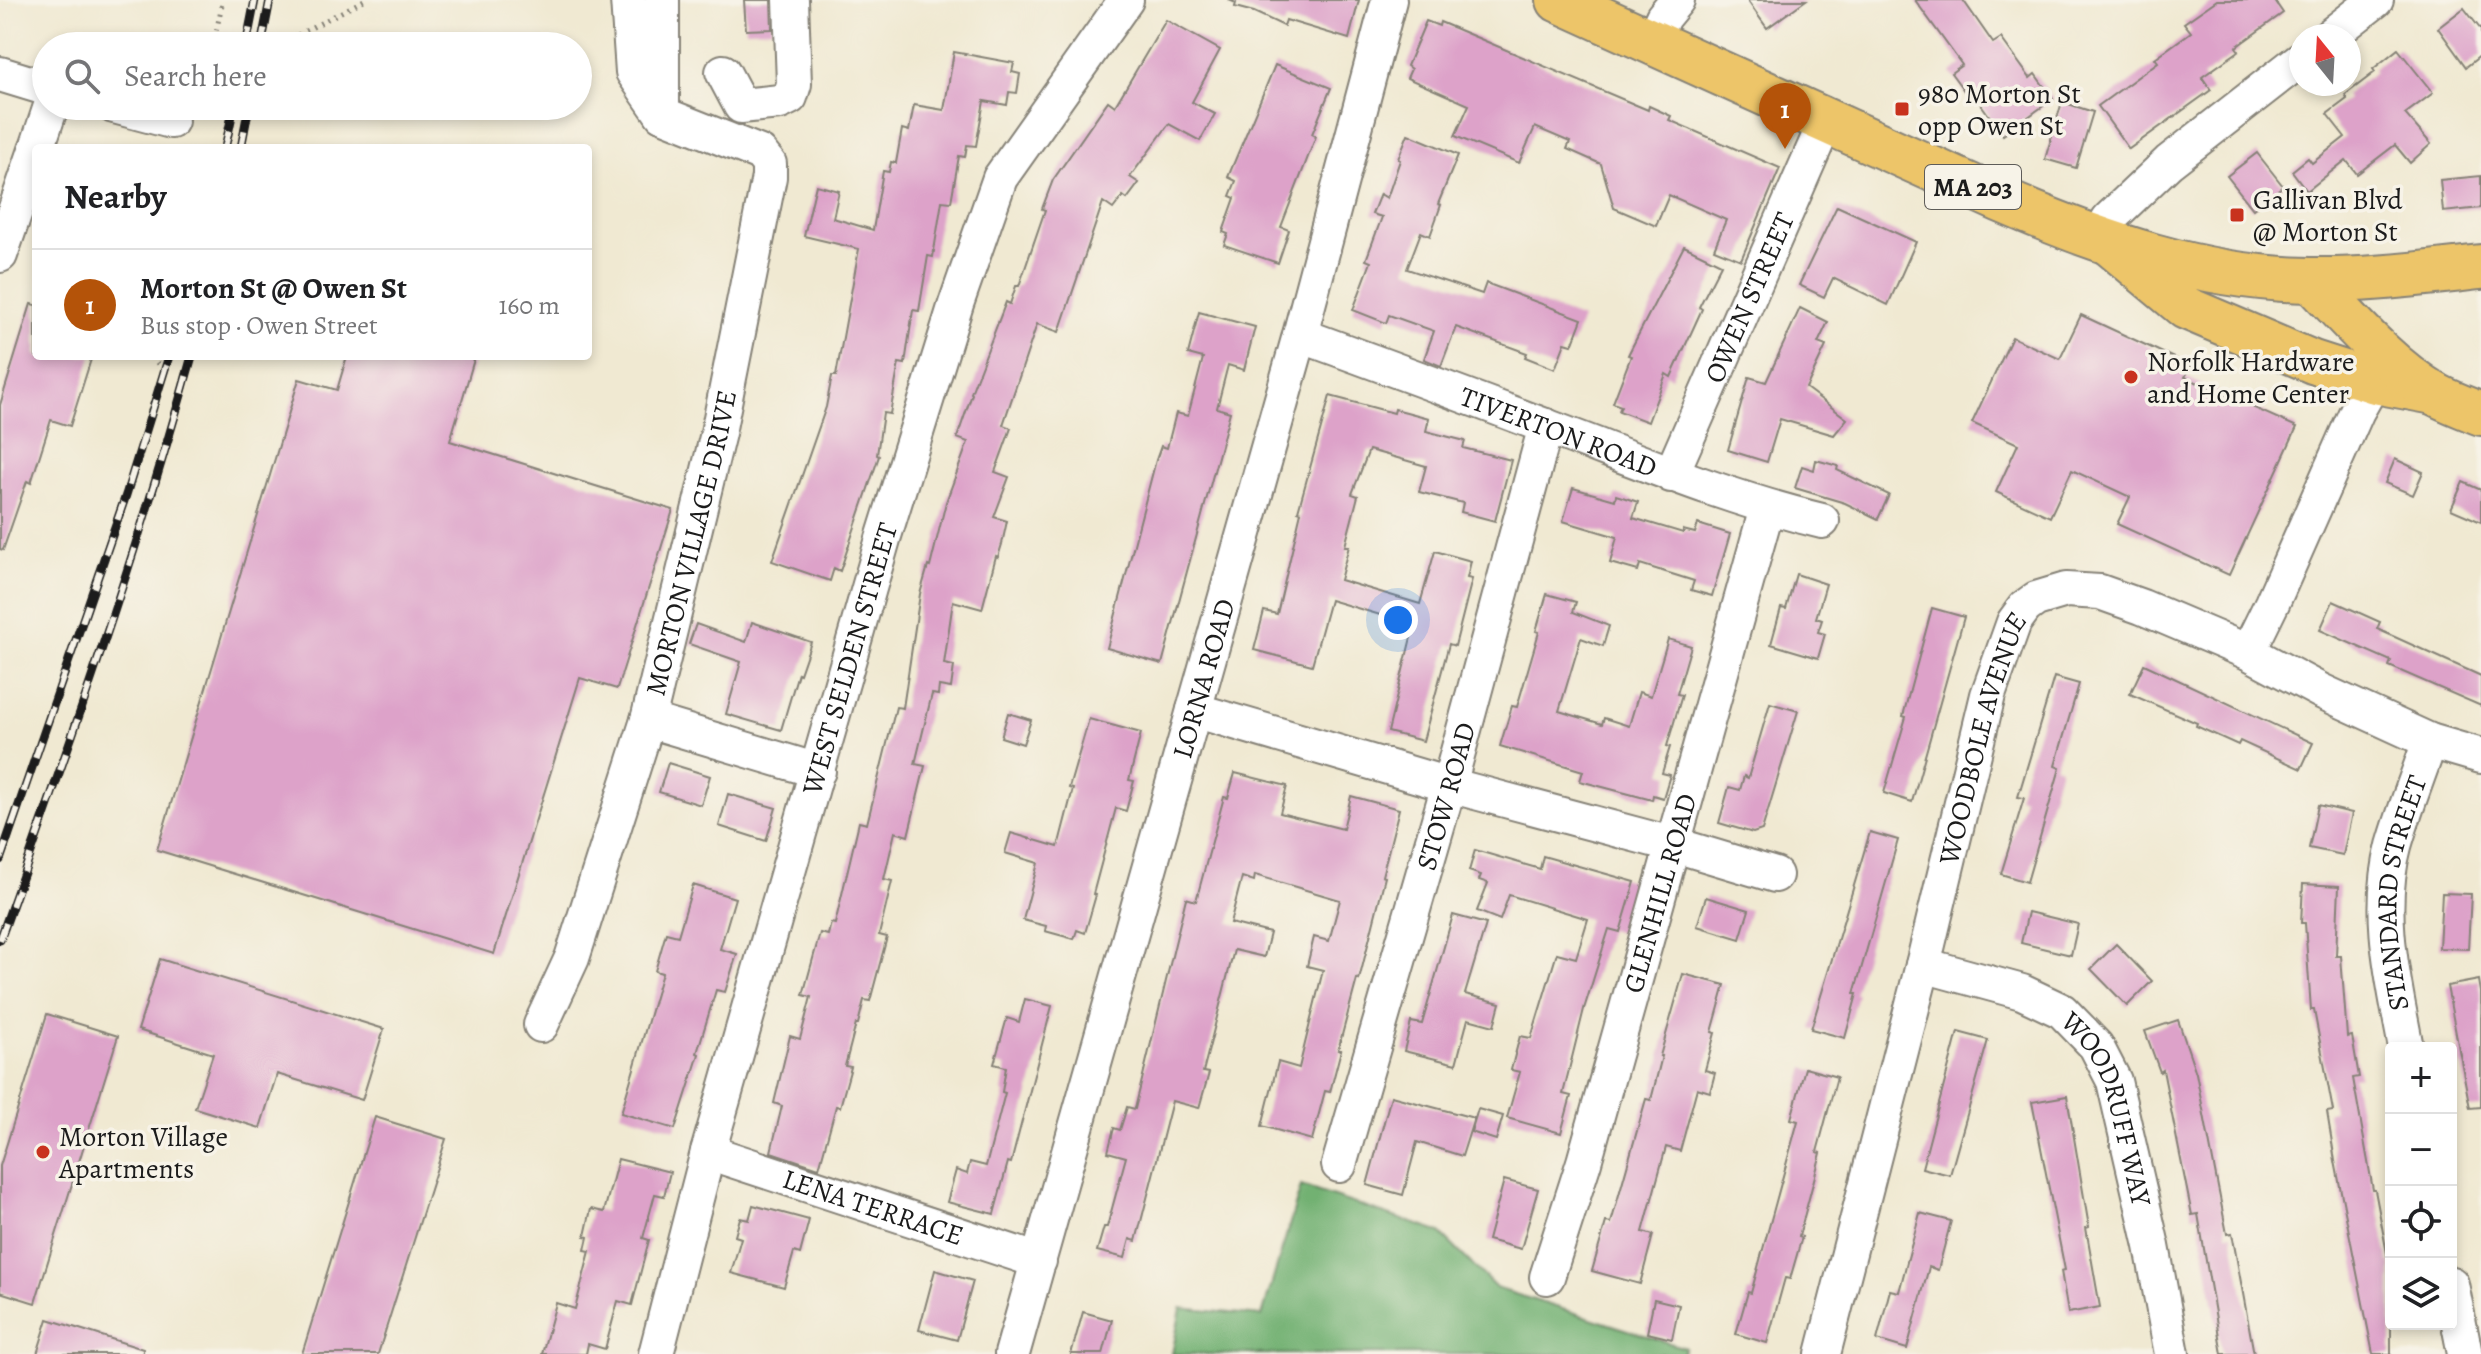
<!DOCTYPE html>
<html lang="en">
<head>
<meta charset="utf-8">
<style>
	:root { --surface:#fff; --page:#f6f6f6; --text:#202124; --muted:#757577; --line:#e0e0e0; --accent:#b45309 }
	body { margin:0; font-family:Alegreya,serif; background:var(--page); color:var(--text) }
	.controls { position:absolute; right:24px; bottom:24px; display:grid; overflow:hidden; border-radius:8px; box-shadow:0 4px 12px #0003 }
	.controls button { width:72px; height:72px; display:grid; place-items:center; padding:0; border:0; border-bottom:2px solid var(--line); background:var(--surface); color:var(--text); font:40px sans-serif }
	.compass { position:absolute; left:2289px; top:24px; width:72px; height:72px; border-radius:50%; background:var(--surface); box-shadow:0 4px 12px #0003; rotate:342deg }
	.you { position:absolute; left:1398px; top:620px; width:28px; height:28px; margin:-20px; border:6px solid #fff; border-radius:50%; background:#1a73e8; box-shadow:0 0 0 12px #1a73e833 }
	.badge { display:grid; place-items:center; width:52px; height:52px; border-radius:50%; background:var(--accent); color:#fff; font-size:26px; font-weight:700 }
	.pin { position:absolute; translate:-50% -66px; filter:drop-shadow(0 2px 4px #0008) }
	.pin::after { content:''; position:absolute; top:42px; width:28px; height:24px; background:inherit; clip-path:polygon(0 0,100% 0,50% 100%) }
	.list { margin:0; padding:0; list-style:none }
	h2 { display:flex; justify-content:space-between; align-items:center; height:104px; margin:0; padding:0 32px; font-size:34px }
	h2 small { font-size:26px; font-weight:400; color:var(--muted) }
	.list li { display:grid; grid-template-columns:52px 1fr auto; gap:24px; align-items:center; box-sizing:border-box; height:112px; padding:0 32px; border-top:2px solid var(--line) }
	.list b { display:block; font-size:30px; white-space:nowrap }
	.list p { margin:0; font-size:26px; white-space:nowrap; color:var(--muted) }
	.list em { font-size:26px; font-style:normal; color:var(--muted) }
	.icon { flex:none; width:44px; height:44px; fill:none; stroke:currentColor; stroke-width:2; stroke-linecap:round; stroke-linejoin:round }
	.map { position:relative; flex:none; width:2481px; height:1354px; overflow:hidden }
	.search { position:absolute; background:var(--surface); box-shadow:0 4px 12px #0003; left:32px; top:32px; width:560px; height:88px; display:flex; align-items:center; gap:20px; box-sizing:border-box; padding:0 28px; border-radius:44px; color:var(--muted); font-size:30px }
	.panel { position:absolute; background:var(--surface); box-shadow:0 4px 12px #0003; left:32px; top:144px; width:560px; height:216px; border-radius:8px }
	.map>svg:first-child { display:block }
	.forest { fill:#72b172; stroke:#476647; stroke-width:2 }
	.building { fill:#dda2c9 }
	.lines { fill:none; stroke-linecap:round; stroke-linejoin:round }
	.minor-casing { stroke:#868277; stroke-width:38 }
	.major-casing { stroke:#868277; stroke-width:46 }
	.highway-casing { stroke:#868277; stroke-width:48 }
	.path { stroke:#868277; stroke-width:5; stroke-dasharray:2 6; stroke-linecap:butt }
	.minor { stroke:#fff; stroke-width:34 }
	.major { stroke:#edc569; stroke-width:42 }
	.highway { stroke:#edc569; stroke-width:44 }
	.rail-casing { stroke:#1c1c1c; stroke-width:9 }
	.rail { stroke:#f7f3e8; stroke-width:6; stroke-dasharray:18; stroke-linecap:butt }
	.poi-dot { fill:#c8321e; stroke:#f7f3e8; stroke-width:3 }
	.labels { text-anchor:middle; stroke-width:7; stroke-linejoin:round; paint-order:stroke }
	.shield { fill:#f7f3e8; stroke:#5e5c59; stroke-width:2 }
	.shield-label { font-size:26px; font-weight:bold; fill:#1c1c1c }
	.poi-label { font-size:28px; fill:#1c1c1c; stroke:#f7f3e8; text-anchor:start }
	.street-label { font-size:28px; fill:#1c1c1c; stroke:#f7f3e8 }
</style>
</head>
<body>
<div class="map">
<svg width="2481" height="1354" viewBox="0 0 2481 1354">
	<rect width="100%" height="100%" fill="#f7f3e8"/>
	<filter id="ink" filterUnits="userSpaceOnUse"><feTurbulence type="fractalNoise" baseFrequency=".0125" numOctaves="2"/><feDisplacementMap in="SourceGraphic" scale="16" xChannelSelector="R" yChannelSelector="G"/><feConvolveMatrix kernelMatrix="1 2 1 2 8 2 1 2 1" color-interpolation-filters="sRGB"/></filter>
	<filter id="wash" filterUnits="userSpaceOnUse"><feTurbulence type="fractalNoise" baseFrequency=".006" numOctaves="4" result="noise"/><feDisplacementMap in="SourceGraphic" scale="32" xChannelSelector="R" yChannelSelector="G"/><feGaussianBlur stdDeviation="1.8" result="paint"/><feColorMatrix in="noise" values="0 0 0 0 0 0 0 0 0 0 0 0 0 0 0 0 0 1.4 0 .05"/><feComposite in="paint" operator="in"/></filter>
	<g filter="url(#wash)">
		<rect width="100%" height="100%" fill="#f0e9d2"/>
		<path class="forest" d="M1301,1186L1439,1232L1496,1288L1685,1348L1683,1354H1172L1181,1308L1262,1316Z"/>
		<g id="blocks">
			<g class="building">
				<path d="M744,0H771L772,29L746,30Z"/>
				<path d="M1229,0H1359L1349,39L1286,20L1284,26L1254,12L1235,7L1236,3Z"/>
				<path d="M1747,0H1806L1767,28Z"/>
				<path d="M1915,0H1963L1993,43L2001,38L2030,78L2035,74L2053,99L2003,135L1975,96L1970,99L1951,73L1962,65Z"/>
				<path d="M2217,0H2274L2283,13L2236,47L2239,51L2202,77L2211,90L2129,149L2098,106L2158,62L2155,58L2191,32L2184,23Z"/>
				<path d="M2464,8L2481,30V55L2466,67L2438,28Z"/>
				<path d="M1166,20L1220,50L1192,102L1215,114L1200,141L1169,124L1130,177L1139,183L1127,199L1123,196L1113,209L1103,202L1059,332L1037,324L1003,425L1011,428L995,472L1009,477L994,517L1007,521L1002,544L998,557L996,556L982,609L953,601L944,664L954,666L951,688L939,686L938,695L932,694L915,764L925,766L908,836L895,832L884,879L892,881L879,935L887,937L870,1001L864,1000L858,1024H856L845,1066L851,1067L840,1107L836,1106L819,1168L771,1152L782,1106L774,1103L790,1036L800,1039L811,997L803,995L820,933L828,935L831,923L835,924L859,822L867,824L896,707L903,708L920,594L928,566L930,567L946,502L968,442L957,438L972,394L971,393L1006,302L1010,304L1016,286H1019L1045,210L1042,209L1053,180L1108,101L1115,106Z"/>
				<path d="M1426,21L1439,26L1440,22L1648,110L1649,106L1671,116L1669,120L1780,168L1741,260L1714,249L1726,220L1669,195L1656,226L1614,208L1601,164L1567,149L1570,142L1535,127L1519,163L1455,136L1469,105L1407,78L1411,69L1407,66Z"/>
				<path d="M2398,49L2433,93L2405,114L2431,144L2410,163L2395,145L2357,174L2346,160L2307,191L2292,171L2308,158L2312,163L2345,137L2327,114L2347,99L2345,95L2375,72L2373,69Z"/>
				<path d="M954,52L1014,63L1012,72L1020,74L1017,93L1009,92L1007,105L984,101L976,146L967,145L965,157L959,156L951,202L942,201L933,257L928,256L919,311L913,310L905,364L899,363L890,414L883,413L877,455L879,456L840,571L834,568L830,581L772,561L826,407L832,376H836L859,249L804,236L816,185L839,191L833,218L873,230L883,171L889,172L891,162L896,163L902,129L909,131L914,105L944,110Z"/>
				<path d="M1275,65L1331,88L1312,134L1316,136L1281,227L1289,230L1278,263L1224,245L1228,234L1223,232L1235,198L1230,196L1236,181L1228,177Z"/>
				<path d="M2062,102L2093,112L2076,168L2045,159Z"/>
				<path d="M1408,134L1458,155L1438,204L1441,205L1430,236L1421,232L1407,269L1482,294L1486,283L1582,319L1572,345L1565,343L1555,369L1525,357L1527,353L1456,327L1441,366L1424,359L1434,331L1389,315L1386,323L1353,310L1371,262L1366,260L1382,217L1372,214L1380,194L1387,198L1400,160L1398,159Z"/>
				<path d="M2257,153L2283,186L2253,209L2227,176Z"/>
				<path d="M2481,176V208L2443,212L2440,180Z"/>
				<path d="M1837,206L1916,242L1888,305L1833,278L1824,297L1799,285Z"/>
				<path d="M1684,246L1721,264L1699,307L1702,309L1671,377L1666,374L1648,422L1619,411L1621,406L1613,403L1631,356L1628,355Z"/>
				<path d="M31,304L36,305V356H92L70,426L51,420L31,483L27,481L3,550L0,549V405Z"/>
				<path d="M1800,308L1828,322L1818,343L1826,346L1806,388L1847,419L1834,435L1780,419L1767,462L1728,450L1749,377L1766,382Z"/>
				<path d="M1199,312L1255,327L1244,370L1228,365L1217,408L1230,412L1162,664L1107,648L1156,460L1161,446L1167,448L1176,413L1188,416L1203,358L1188,354Z"/>
				<path d="M2081,315L2191,366L2185,377L2297,427L2229,575L2117,524L2130,497L2072,470L2050,517L1996,492L2018,444L1972,423L2012,337L2060,359Z"/>
				<path d="M347,356H475L450,441L673,510L617,689L580,678L494,954L157,850L299,379L337,390Z"/>
				<path d="M1330,396L1394,413L1395,409L1429,418L1426,431L1465,441L1463,448L1511,460L1495,521L1461,512L1463,503L1419,492L1426,466L1369,450L1352,494L1358,496L1345,546H1349L1340,580L1420,604L1435,551L1471,561L1467,578L1472,579L1455,646L1449,644L1423,741L1388,732L1414,625L1330,600L1312,665L1254,650L1264,611L1277,614L1301,512L1298,511Z"/>
				<path d="M2395,459L2423,472L2413,495L2385,483Z"/>
				<path d="M1816,460L1838,466L1837,470L1889,495L1878,519L1845,503L1795,488L1802,466L1814,470Z"/>
				<path d="M2463,482L2481,490V522L2451,509Z"/>
				<path d="M1573,488L1615,500L1616,495L1638,502L1633,518L1683,533V530L1695,533L1698,524L1730,534L1712,596L1691,590L1694,581L1640,564L1638,571L1610,563L1617,537L1563,521Z"/>
				<path d="M1796,574L1826,584L1816,618L1822,620L1818,632L1825,634L1818,658L1771,644L1781,608L1786,609Z"/>
				<path d="M1547,594L1576,602L1573,612L1609,626L1603,646L1581,638L1559,711L1602,724L1604,718L1629,726L1639,692L1651,696L1668,639L1691,646L1677,694L1682,695L1667,746L1670,747L1662,773L1670,775L1663,798L1653,795L1652,800L1580,781L1583,771L1500,746L1512,706L1517,707L1539,632L1536,631Z"/>
				<path d="M2333,601L2380,622L2377,629L2481,676V706L2389,666L2391,661L2320,630Z"/>
				<path d="M1932,608L1964,617L1912,802L1884,793L1906,717L1903,716Z"/>
				<path d="M752,622L811,642L800,674L798,673L781,730L726,714L741,662L689,644L696,624L746,642Z"/>
				<path d="M2144,664L2313,743L2301,769L2240,741L2238,745L2196,726L2197,723L2130,694Z"/>
				<path d="M2054,677L2079,684L2055,766L2060,768L2027,882L2001,874L2024,798L2018,797Z"/>
				<path d="M1770,703L1798,711L1762,830L1753,833L1719,823L1729,787L1740,790L1744,776L1748,778Z"/>
				<path d="M1008,713L1031,720L1023,744L1001,737Z"/>
				<path d="M1089,719L1141,733L1129,780L1134,781L1126,811L1116,808L1093,894L1096,895L1085,933L1077,930L1074,939L1045,931L1046,926L1023,920L1038,863L1005,853L1011,833L1058,847L1073,789L1069,788Z"/>
				<path d="M668,763L710,776L701,805L659,792Z"/>
				<path d="M1235,773L1287,786L1280,813L1343,829L1351,796L1399,809L1382,876L1385,877L1359,980L1357,979L1338,1050H1341L1330,1092L1325,1091L1312,1140L1262,1126L1278,1062L1299,1068L1323,970L1307,966L1314,937L1329,941L1340,900L1255,875L1254,881L1242,877L1230,923L1270,933L1264,957L1234,950L1203,1072L1209,1073L1199,1108L1172,1101L1136,1241L1130,1239L1125,1258L1097,1251L1104,1227H1107L1126,1157L1108,1152L1114,1128L1120,1130L1127,1107L1135,1109L1186,898L1196,901L1224,797L1228,798Z"/>
				<path d="M728,794L776,808L766,841L719,826Z"/>
				<path d="M2318,805L2352,813L2343,855L2309,848Z"/>
				<path d="M1870,832L1898,840L1854,994H1857L1845,1038L1811,1029Z"/>
				<path d="M1475,850L1540,869L1543,856L1635,882L1620,932L1609,929L1584,1009L1563,1094L1571,1096L1561,1133L1507,1118L1520,1072L1511,1070L1520,1036L1531,1038L1557,953L1576,958L1588,919L1509,895L1500,920L1477,911L1488,883L1479,880L1481,875L1469,871Z"/>
				<path d="M2303,884L2339,886L2336,956H2341L2347,1037L2352,1036L2359,1077L2353,1078L2373,1190H2375L2389,1264L2391,1263V1354H2373L2335,1161L2327,1112L2333,1111L2314,1010H2311L2305,923H2301Z"/>
				<path d="M693,885L735,898L720,949L737,954L725,992L716,990L697,1053L699,1054L675,1129L621,1113L662,973L655,971L666,933L678,936Z"/>
				<path d="M2442,893L2471,894L2468,949L2439,948Z"/>
				<path d="M1706,897L1749,910L1740,939L1697,926Z"/>
				<path d="M2028,912L2078,924L2071,955L2021,943Z"/>
				<path d="M1453,915L1486,924L1465,994L1500,1003L1494,1026L1468,1019L1456,1064L1404,1051L1411,1022L1422,1024Z"/>
				<path d="M2116,944L2152,981L2127,1006L2091,969Z"/>
				<path d="M160,959L384,1029L362,1100L277,1074L260,1128L195,1108L213,1054L138,1030Z"/>
				<path d="M1683,974L1725,985L1712,1032L1715,1033L1705,1070L1715,1073L1710,1092L1697,1088L1680,1151L1666,1147L1643,1232L1653,1235L1640,1284L1592,1271L1606,1222L1611,1223L1646,1099L1651,1100L1662,1056H1660Z"/>
				<path d="M2479,980L2481,992V1107L2470,1108L2447,986Z"/>
				<path d="M1025,999L1052,1006L1011,1163L1008,1162L994,1214L947,1202L956,1170L967,1174L970,1162L986,1166L1005,1093L1002,1092L1006,1067L994,1064L1007,1018L1019,1022Z"/>
				<path d="M47,1014L118,1036L35,1303L0,1292V1166Z"/>
				<path d="M2178,1020L2196,1073L2227,1234L2232,1233L2254,1354H2222L2198,1214L2192,1215L2163,1070L2160,1072L2145,1031Z"/>
				<path d="M1958,1032L1988,1040L1950,1175L1922,1168Z"/>
				<path d="M1805,1068L1837,1077L1817,1152L1821,1153L1799,1236L1802,1237L1790,1279L1785,1278L1767,1343L1736,1334L1748,1292L1751,1293L1798,1121L1791,1119Z"/>
				<path d="M1391,1096L1474,1118L1462,1156L1417,1142L1403,1195L1367,1185Z"/>
				<path d="M2067,1096L2089,1227L2086,1228L2100,1307L2068,1313L2061,1271L2065,1270L2032,1102Z"/>
				<path d="M1478,1109L1503,1116L1496,1140L1471,1132Z"/>
				<path d="M375,1117L446,1139L378,1354H302Z"/>
				<path d="M618,1159L670,1172L664,1196L655,1194L643,1238L649,1240L632,1305L618,1301L605,1349L588,1344L586,1354H542L556,1303L575,1309L590,1251L585,1250L588,1237L585,1236L591,1209L604,1212Z"/>
				<path d="M1504,1180L1538,1189L1521,1249L1488,1240Z"/>
				<path d="M753,1205L809,1220L800,1254L794,1252L784,1287L731,1273L741,1238L735,1236L740,1218L749,1220Z"/>
				<path d="M1920,1213L1951,1221L1938,1270L1929,1267L1907,1349L1877,1340L1890,1290L1899,1292Z"/>
				<path d="M935,1270L973,1281L957,1340L919,1330Z"/>
				<path d="M1654,1299L1679,1305L1672,1339L1647,1333Z"/>
				<path d="M1083,1312L1112,1320L1103,1354H1071Z"/>
				<path d="M48,1319L143,1349V1354H37Z"/>
			</g>
		</g>
	</g>
	<g filter="url(#ink)">
		<use href="#blocks" fill-opacity="0" stroke="#868277" stroke-width="2"/>
		<g class="lines">
			<defs>
				<g id="minor">
					<path d="M662,0V114"/>
					<path d="M2330,36L2376,0"/>
					<path d="M1652,41L1663,17L1677,0"/>
					<path d="M723,72L741,106L780,102L790,97L794,84L791,0"/>
					<path d="M0,74L46,88"/>
					<path d="M114,106L171,121"/>
					<path d="M37,148L51,106"/>
					<path d="M2097,239L2109,219L2169,162L2301,59"/>
					<path d="M0,255L36,150"/>
					<path id="s1" d="M1300,335C1382,365 1464,395 1545,426C1637,460 1726,498 1822,521"/>
					<path id="s2" d="M1671,475L1826,121"/>
					<path d="M2248,652L2272,603L2357,411L2386,360"/>
					<path d="M1194,710L1449,785L1675,845L1775,875"/>
					<path d="M648,720L818,771"/>
					<path id="s3" d="M1923,965L2022,992L2062,1011L2096,1046L2114,1081L2152,1246L2172,1354"/>
					<path id="s4" d="M541,1025L572,958L648,720L718,433L769,177V164L760,153L662,114L633,72L628,0"/>
					<path id="s5" d="M2406,1048C2394,982 2376,913 2394,846C2404,811 2418,776 2430,741"/>
					<path id="s6" d="M708,1152L1039,1261"/>
					<path id="s7" d="M1339,1165L1449,785L1546,426"/>
					<path id="s8" d="M1547,1277L1584,1162L1767,508"/>
					<path d="M2451,1284L2465,1354"/>
					<path id="s9" d="M656,1354L708,1152L883,539L956,304L1000,178L1126,0"/>
					<path id="s10" d="M1012,1354L1300,335L1389,0"/>
					<path id="s11" d="M1823,1354L1923,965L1988,695L2014,622L2025,607L2036,599L2066,590L2100,592L2142,607L2248,652L2321,691L2430,741L2481,756"/>
				</g>
				<g id="major">
					<path d="M2108,243L2186,308L2313,362L2375,382L2434,393"/>
					<path d="M2311,280C2349,319 2388,366 2435,394C2450,402 2466,408 2481,414"/>
				</g>
				<path id="highway" d="M1559,0L2001,200C2100,243 2202,279 2311,280C2368,281 2425,273 2481,267"/>
			</defs>
			<use href="#minor" class="minor-casing"/>
			<use href="#major" class="major-casing"/>
			<use href="#highway" class="highway-casing"/>
			<g class="path">
				<path d="M213,46L223,0"/>
				<path d="M277,46L364,0"/>
				<path d="M152,356L158,364"/>
			</g>
			<use href="#minor" class="minor"/>
			<use href="#major" class="major"/>
			<use href="#highway" class="highway"/>
			<defs>
				<g id="rail">
					<path d="M246,46L255,0"/>
					<path d="M261,46L270,0"/>
					<path d="M225,148L234,106"/>
					<path d="M241,148L249,106"/>
					<path d="M0,860L126,495L169,356"/>
					<path d="M0,940C69,747 137,554 192,356"/>
				</g>
			</defs>
			<use href="#rail" class="rail-casing"/>
			<use href="#rail" class="rail"/>
		</g>
	</g>
	<g class="poi-dot">
		<rect x="1894" y="101" width="16" height="16" rx="4"/>
		<rect x="2229" y="207" width="16" height="16" rx="4"/>
		<circle cx="2131" cy="377" r="8"/>
		<circle cx="43" cy="1152" r="8"/>
	</g>
	<g class="labels">
		<rect class="shield" x="1925" y="165" width="96" height="44" rx="6"/>
		<g class="shield-label">
			<text x="1973" y="196">MA 203</text>
		</g>
		<g class="poi-label">
			<text x="1918" y="103">980 Morton St<tspan x="1918" dy="32">opp Owen St</tspan></text>
			<text x="2253" y="209">Gallivan Blvd<tspan x="2253" dy="32">@ Morton St</tspan></text>
			<text x="2147" y="371">Norfolk Hardware<tspan x="2147" dy="32">and Home Center</tspan></text>
			<text x="59" y="1146">Morton Village<tspan x="59" dy="32">Apartments</tspan></text>
		</g>
		<g class="street-label">
			<text dy="10" stroke="none"><textPath href="#s2" startOffset="194">OWEN STREET</textPath></text>
			<text dy="10" stroke="none"><textPath href="#s1" startOffset="276">TIVERTON ROAD</textPath></text>
			<text dy="10" stroke="none"><textPath href="#s4" startOffset="506">MORTON VILLAGE DRIVE</textPath></text>
			<text dy="10" stroke="none"><textPath href="#s9" startOffset="722">WEST SELDEN STREET</textPath></text>
			<text dy="10" stroke="none"><textPath href="#s10" startOffset="702">LORNA ROAD</textPath></text>
			<text dy="10" stroke="none"><textPath href="#s11" startOffset="636">WOODBOLE AVENUE</textPath></text>
			<text dy="10" stroke="none"><textPath href="#s7" startOffset="384">STOW ROAD</textPath></text>
			<text dy="10" stroke="none"><textPath href="#s8" startOffset="400">GLENHILL ROAD</textPath></text>
			<text dy="10" stroke="none"><textPath href="#s5" startOffset="158">STANDARD STREET</textPath></text>
			<text dy="10" stroke="none"><textPath href="#s3" startOffset="258">WOODRUFF WAY</textPath></text>
			<text dy="10" stroke="none"><textPath href="#s6" startOffset="174">LENA TERRACE</textPath></text>
		</g>
	</g>
</svg>
<div class="controls">
<button>+</button>
<button>−</button>
<button><svg class="icon" aria-label="locate" viewBox="0 0 24 24"><circle cx="12" cy="12" r="6"/><path d="M12 2v4M12 18v4M2 12h4M18 12h4"/></svg></button>
<button><svg class="icon" aria-label="layers" viewBox="0 0 24 24"><path d="M12 4l9 5-9 5-9-5zM3 14l9 5 9-5"/></svg></button>
</div>
<svg class="compass" viewBox="-18 -18 36 36"><path d="M0-13l5 13h-10z" fill="#e53935"/><path d="M0 13l5-13h-10z" fill="#757577"/></svg>
<div class="you"></div>
<div class="pin badge" style="left:1785px;top:149px">1</div>
<div class="search"><svg class="icon" aria-label="search" viewBox="0 0 24 24"><circle cx="10" cy="10" r="6"/><path d="M15 15l6 6"/></svg>Search here</div>
<section class="panel">
<h2>Nearby<small></small></h2>
<ul class="list">
<li><span class="badge">1</span><div><b>Morton St @ Owen St</b><p>Bus stop · Owen Street</p></div><em>160 m</em></li>
</ul>
</section>
</div>
</body>
</html>
